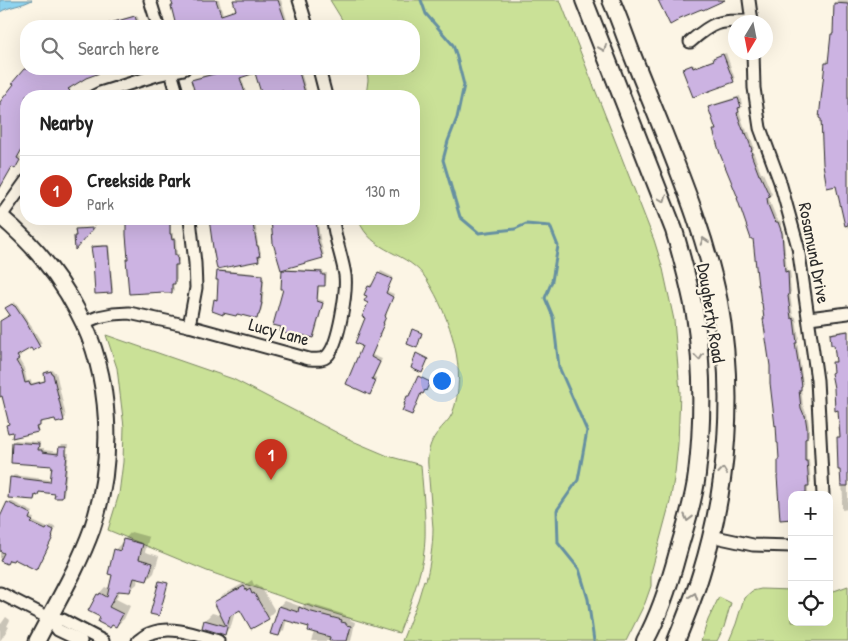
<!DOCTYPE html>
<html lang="en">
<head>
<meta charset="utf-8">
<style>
	:root { --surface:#fff; --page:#f2f2f2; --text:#222; --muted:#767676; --line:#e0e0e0; --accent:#c8321e }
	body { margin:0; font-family:"Patrick Hand",sans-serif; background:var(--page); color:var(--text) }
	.controls { position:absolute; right:15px; bottom:15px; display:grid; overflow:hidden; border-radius:10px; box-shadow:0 5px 20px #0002 }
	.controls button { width:45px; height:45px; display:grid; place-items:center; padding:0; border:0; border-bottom:1px solid var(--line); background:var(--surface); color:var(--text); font:25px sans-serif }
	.compass { position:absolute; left:728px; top:15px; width:45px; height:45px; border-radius:50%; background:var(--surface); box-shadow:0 5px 20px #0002; rotate:190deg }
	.you { position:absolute; left:441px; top:380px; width:18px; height:18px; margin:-12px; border:4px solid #fff; border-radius:50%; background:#1a73e8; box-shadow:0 0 0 8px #1a73e833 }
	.badge { display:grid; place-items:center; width:32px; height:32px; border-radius:50%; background:var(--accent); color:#fff; font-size:16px; font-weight:700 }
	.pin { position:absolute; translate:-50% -41px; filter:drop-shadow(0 1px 2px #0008) }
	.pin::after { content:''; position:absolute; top:26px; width:18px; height:15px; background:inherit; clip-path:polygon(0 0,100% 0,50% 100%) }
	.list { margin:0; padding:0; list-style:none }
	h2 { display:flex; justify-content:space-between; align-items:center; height:65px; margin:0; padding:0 20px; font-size:21px }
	h2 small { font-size:16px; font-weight:400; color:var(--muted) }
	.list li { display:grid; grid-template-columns:32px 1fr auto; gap:15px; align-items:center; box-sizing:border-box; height:70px; padding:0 20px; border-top:1px solid var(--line) }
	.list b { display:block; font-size:19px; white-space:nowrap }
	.list p { margin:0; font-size:16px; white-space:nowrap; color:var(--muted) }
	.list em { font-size:16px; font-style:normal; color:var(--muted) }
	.icon { flex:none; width:28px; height:28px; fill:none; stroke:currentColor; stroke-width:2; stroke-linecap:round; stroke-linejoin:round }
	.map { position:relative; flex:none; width:848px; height:641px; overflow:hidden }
	.search { position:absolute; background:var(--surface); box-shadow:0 5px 20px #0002; left:20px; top:20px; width:400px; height:55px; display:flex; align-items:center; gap:12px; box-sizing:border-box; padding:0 18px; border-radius:20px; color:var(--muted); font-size:19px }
	.panel { position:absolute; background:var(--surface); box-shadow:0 5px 20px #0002; left:20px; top:90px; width:400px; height:135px; border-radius:20px }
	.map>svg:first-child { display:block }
	.green { fill:#cae197; stroke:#7a8661 }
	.water { fill:#8ed3ef; stroke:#6690a1 }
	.shadow { fill:#0003 }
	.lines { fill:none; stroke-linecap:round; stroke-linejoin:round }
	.stream { stroke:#6690a1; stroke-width:3 }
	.building { fill:#ccb3e2; stroke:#2b2b2b }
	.minor-casing { stroke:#2b2b2b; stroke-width:15 }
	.tertiary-casing { stroke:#2b2b2b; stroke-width:19 }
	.secondary-casing { stroke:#2b2b2b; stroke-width:20 }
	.minor { stroke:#fcf5e5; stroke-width:11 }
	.tertiary { stroke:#fcf5e5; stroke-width:15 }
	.secondary { stroke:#fcf5e5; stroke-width:16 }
	.oneway { stroke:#949088 }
	.labels { text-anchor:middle; stroke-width:4.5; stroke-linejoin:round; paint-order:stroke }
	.street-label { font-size:18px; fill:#2b2b2b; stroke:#fcf5e5 }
</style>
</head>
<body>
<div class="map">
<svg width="848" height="641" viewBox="0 0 848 641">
	<rect width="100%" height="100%" fill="#fcf5e5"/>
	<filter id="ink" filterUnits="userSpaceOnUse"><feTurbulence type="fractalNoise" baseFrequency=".02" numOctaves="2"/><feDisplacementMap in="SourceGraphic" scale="10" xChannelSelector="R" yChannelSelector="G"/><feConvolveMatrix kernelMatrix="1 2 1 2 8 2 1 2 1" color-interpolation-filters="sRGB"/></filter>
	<g filter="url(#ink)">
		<g class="green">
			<path d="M330,0H560L654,240L663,269L674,320L680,392L678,444L675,473L670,502L651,573V586L645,603L626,641H402L418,600L424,580L426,581C430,564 433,546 433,528C432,512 430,495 429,479C429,472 427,464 428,456C429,447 432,439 438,432C442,426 449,421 452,414C469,372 450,317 427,280C408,250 372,255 358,219H414V96H366L368,80L367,69H414V26H346Z"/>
			<path d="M106,335L233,379L355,442L388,456L421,465C423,495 428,529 423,559C418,584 408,609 399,633L306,605L207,571L108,530L119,494L123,462L124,427L117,368Z"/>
			<path d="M848,586V641H729L736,624L744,598L752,591L761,589L792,590V622H829V590L834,591Z"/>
			<path d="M719,597L731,603L724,627L717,641H701L708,620Z"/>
		</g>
		<path class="water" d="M0,0H32C21,6 10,6 0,12Z"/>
		<g class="shadow">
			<path d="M172,0H219L223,14L237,9L234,0H281L289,26H242L240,18L225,22L226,26H178L172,7L174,5Z"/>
			<path d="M837,0H848V229L844,220L826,63L829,61L832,34L834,33L836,4Z"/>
			<path d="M137,15L141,26H97L101,25Z"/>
			<path d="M726,53L735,79L733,81L684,69L686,67L694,64L695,66L715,59L717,56Z"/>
			<path d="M26,69H54L71,89L63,96L61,94L60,96H26V142L18,156L21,157L16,165L12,166L0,184V105Z"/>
			<path d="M66,69H107L86,77L75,83Z"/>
			<path d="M230,69H239L247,96H200L197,87L193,80L195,78Z"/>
			<path d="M255,69H300L308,96H263Z"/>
			<path d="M159,93V96H149Z"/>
			<path d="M740,96L742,104L740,106L741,109L739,110L745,129L746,128L747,132H749L754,147L753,151L761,173H763L772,194L769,197L770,202L776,217L779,221L780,220L783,230L787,270H790L791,278L790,280L791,292L790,293L793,316L796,317L799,339L797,341L803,383L801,388L803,405L806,413H807L809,425V435L807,438V459H809L811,482L808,485V495H792L780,458L771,366L754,237L715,131L717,129L710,108L712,105Z"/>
			<path d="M89,219H101L94,226L87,220Z"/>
			<path d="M127,219H171V233H173V238H176L177,254H179V261L177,264V280L173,282L174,290L172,292L127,235Z"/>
			<path d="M211,219H255L258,245H259L261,253L260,254L261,258L259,260L214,247Z"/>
			<path d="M272,219H315L316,224H318L320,238L324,255L322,257L274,243Z"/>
			<path d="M94,245H109L113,290L111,292L92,247Z"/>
			<path d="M285,269L324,271L323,273H327L326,283L324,285L319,284L318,299L324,301L315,335L313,337L300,333L297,336L285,288L283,271Z"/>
			<path d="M220,270L263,274V278H264L263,302L261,312L256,318L238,313L215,300L217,298L219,279L218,272Z"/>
			<path d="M381,271L393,277L387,291L394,294L386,314H387L384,321L385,322L380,333H382L372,355L382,359L374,377L377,378L371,391L364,346L367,317L370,303L368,295L369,286L371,284L374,285L379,274Z"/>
			<path d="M15,302L16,305L17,304L42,343L34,349L31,346L19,353L21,356L18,358L24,368L27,381L31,380L32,383L46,380L45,373L47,371L53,370L54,372H56L66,417L63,420L56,417L42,421V422L38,425L39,428L37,430H14L8,425L10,423L0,388V321L11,314L9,306Z"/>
			<path d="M848,330V509L842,510V500L843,498L839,438L841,435L833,362L837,360L835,343L831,334L834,332Z"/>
			<path d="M15,440L40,442V448H44V450L59,452L60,447L62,445H68L67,453H69L64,495L62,497L56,493L41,491L38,494H36V497L34,499L11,478L14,475L52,480L53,465L13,443Z"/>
			<path d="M11,501L33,512L30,517L34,518L33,521L48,528L51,525L56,528L53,534H54L40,564L15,558L10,559L7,563L0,559V522L8,503Z"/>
			<path d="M131,532L149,537L145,552L159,556L154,573L147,580L138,578L137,584L129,591L120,590L116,599L130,606L124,619L116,626L102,617L98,595L105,587L107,588L108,587L111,588L115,550Z"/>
			<path d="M252,580L254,585L257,584L260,588L261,587L275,611L268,618L241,609L235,612L231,626L224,633L203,627L205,620L212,613L223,616L216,602L223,595L244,583L245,585Z"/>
			<path d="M285,601L302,607L306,603L346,615V617L351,618L350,620L355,622L351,641H311L314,632L311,626L287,619L284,630L279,635L280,606Z"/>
			<path d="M6,617L10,620L7,626L9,627L0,641V623L1,624Z"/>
		</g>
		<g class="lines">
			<path class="stream" d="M421,0L426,14L453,45L456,54L464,85L457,118L448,141L443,160L460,217L479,233L515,229L526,224L550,226L558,246L552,281L545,298L553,317L559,367L587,431L578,480L557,510L558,543L579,569L588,599L594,641"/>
		</g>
		<g class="building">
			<path d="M171,0H216L221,15L236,10L233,0H278L286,23L275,26H241L239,19L215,26H176L171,6H173Z"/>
			<path d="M658,0H725L703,10L702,9L699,10L678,19L679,20L670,25Z"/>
			<path d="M834,3L848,4V225L845,226L836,186L827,188L823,164L821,119L819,118L825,63H828L831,34H833Z"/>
			<path d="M135,16L138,26H107V24Z"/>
			<path d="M723,54L734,82L693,97L682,69L692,65L693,68L714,60L713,58Z"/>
			<path d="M24,69L108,70L86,78L68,89L70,91L65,96H26V142L17,158L20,160L15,169L12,167L0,188V102L14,84L12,83Z"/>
			<path d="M233,69H298L306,96H284L282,90L262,96L255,73L240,78L246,96H196L191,80Z"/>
			<path d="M738,98L741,107L738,108L739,112L737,113L743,130H744L745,134L746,133L752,150L751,151L752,154H751L759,175H760L770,197L767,198L768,205L774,220L776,222H778L782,233L785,272L788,271L789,295L788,296L791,318L794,319L797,343H795L802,386H801V390H799L801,408L804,415H805L807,428V438L805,439V461H807L809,486H806V493H802V495H792V519L780,520L777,476H778V459H779L778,443H777L776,425L775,426L770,383V366L763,319H764L762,303H761L759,286H758L753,239H751L737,198H738L720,154L713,130H716L708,107Z"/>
			<path d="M126,219H170V234H171L172,240L174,239L175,255H177L178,265H175V284H172V293H164V292L129,294L126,259H128L126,235Z"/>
			<path d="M209,219H252L257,246H258L260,256H258L259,261L217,269L213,248Z"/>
			<path d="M271,219H316L318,241L323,258L281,270L273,243Z"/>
			<path d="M94,228L81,243L75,250L74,236H76L75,229Z"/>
			<path d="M104,246H108L112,293L95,294L93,260L91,247Z"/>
			<path d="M282,270L322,272V275H325V286H318L317,301L323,303L313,338L298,334V337L280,332L281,327L273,325L283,289H281Z"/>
			<path d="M217,271L262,275V280H263L261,303H262L259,315H258L257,319L237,314L236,316L223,313V315L212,311L214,299L217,300L218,280H216Z"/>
			<path d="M378,273L392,279L386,293L393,297L385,316L386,317L383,323L384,324L379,335L380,336L371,357L380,362L372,379L376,381L370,395L346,384L362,346L355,343L365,318L362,317L368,303L364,301L367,296L364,295L368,286L371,287Z"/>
			<path d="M12,304L14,306H15L27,324L40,347L33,351L31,348L17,356L19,359L16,361L22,371L25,383L29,382L30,385L45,381L44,373L51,371L52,374H53L64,421L56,423L55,419L40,422V426L36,427L38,432L12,438L13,432L8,433L6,425L9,424L2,396L0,397V321L10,315L5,308Z"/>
			<path d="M412,329L422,333L417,348L407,344Z"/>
			<path d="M848,331V486H841L840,470H838L837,437H840L838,410L835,411L834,388L831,373L833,372L832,362H836L834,345H831L830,334Z"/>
			<path d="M416,353L428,359L422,373L411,368Z"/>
			<path d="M418,376L430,382L426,391L425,390L423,394L421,393L412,415L402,411L405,404H404L407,396H409Z"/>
			<path d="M12,442L39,444L38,450H42V452L58,454L59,447H66V455H67L62,498H54L55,494L39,492L38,496L35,495L34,500L8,498L10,477L50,482L52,466L11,463Z"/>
			<path d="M7,502L31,514L29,519L33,521L31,523L46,530L48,527L54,530L52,536L53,537L38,568L37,567L36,570L14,559L13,561L9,560L7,564L0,561L4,553L0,551V517Z"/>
			<path d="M123,539L143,544L139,559L153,563L147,581L134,578L130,592L118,591L109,607L123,614L116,627L112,625L110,628L98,622L100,617L88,611L97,594L99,595L100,593L107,597L112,575L108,574L114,549L120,551Z"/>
			<path d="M159,581L168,583L159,616L150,614Z"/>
			<path d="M244,586L247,591L250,589L252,594L254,593L269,619L251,629L240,610L230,616L225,635L202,628L204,620L226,626L214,602L237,589V590Z"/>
			<path d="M279,606L298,612L299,607L308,611L342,620L341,622L346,623V625L351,626L347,641H329L330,637L308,631L309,627L284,620L279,636L270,634Z"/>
		</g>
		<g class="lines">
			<defs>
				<g id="minor">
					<path d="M150,0L158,26"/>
					<path d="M299,0L307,26"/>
					<path d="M749,0L752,22"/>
					<path d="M690,42C715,20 720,21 751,21"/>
					<path d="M753,52L754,88L760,128L780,182L798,247L817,380L823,495"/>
					<path d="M170,69L178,96"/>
					<path d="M319,69L326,96"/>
					<path d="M94,96L100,93L157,75L184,69"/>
					<path d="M1,216L26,181"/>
					<path d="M809,318L848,313"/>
					<path d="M83,323L98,317L113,314L129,313L189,326L309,359C315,359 322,361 327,356C339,345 347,291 345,275C342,256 334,237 333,219"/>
					<path d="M189,326L196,288L195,263L190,219"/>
					<path d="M711,536L753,545L792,546"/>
					<path d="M0,593L49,618L63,620L103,641"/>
					<path d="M49,618L58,630L81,641"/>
					<path d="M138,641C142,638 146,634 151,633C173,625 197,635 218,641"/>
				</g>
				<path id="tertiary" d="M0,216C31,242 59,275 78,312C112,375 115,462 92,529C78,568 56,604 37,641"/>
				<g id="secondary">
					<path d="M584,0L674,230C682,258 690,286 695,315C703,367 703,422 697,474C694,501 685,527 678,552C670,582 660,614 645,641"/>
					<path d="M611,0C618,16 624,33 630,49C640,75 651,101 661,126C684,184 707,241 719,302C735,391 728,487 701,574C694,597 685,619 676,641"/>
				</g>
			</defs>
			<use href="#minor" class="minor-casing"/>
			<use href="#tertiary" class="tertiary-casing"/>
			<use href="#secondary" class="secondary-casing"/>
			<use href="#minor" class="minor"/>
			<use href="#tertiary" class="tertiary"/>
			<use href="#secondary" class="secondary"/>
		</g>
		<defs><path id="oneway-chevron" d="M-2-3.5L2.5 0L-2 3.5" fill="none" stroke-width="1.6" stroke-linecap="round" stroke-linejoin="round" transform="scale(1.25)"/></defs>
		<g class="oneway">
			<use href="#oneway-chevron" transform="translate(603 48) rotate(68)"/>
			<use href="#oneway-chevron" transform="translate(663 199) rotate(69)"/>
			<use href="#oneway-chevron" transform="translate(704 241) rotate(-108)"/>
			<use href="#oneway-chevron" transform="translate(699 357) rotate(84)"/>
			<use href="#oneway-chevron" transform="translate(723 471) rotate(-84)"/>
			<use href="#oneway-chevron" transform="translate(688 518) rotate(104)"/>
			<use href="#oneway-chevron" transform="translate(694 596) rotate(-70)"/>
		</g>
	</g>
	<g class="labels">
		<g class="street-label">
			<text transform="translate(814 253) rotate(79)" y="6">Rosamund Drive</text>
			<text transform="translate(711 313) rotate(81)" y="6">Dougherty Road</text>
			<text transform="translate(279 332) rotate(15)" y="6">Lucy Lane</text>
		</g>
	</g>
</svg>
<div class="controls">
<button>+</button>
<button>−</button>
<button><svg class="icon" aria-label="locate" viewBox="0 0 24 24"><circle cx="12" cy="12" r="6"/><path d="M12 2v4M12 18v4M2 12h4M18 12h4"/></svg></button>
</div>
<svg class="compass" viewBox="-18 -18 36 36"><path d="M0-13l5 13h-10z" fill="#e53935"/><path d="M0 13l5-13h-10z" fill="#767676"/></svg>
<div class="you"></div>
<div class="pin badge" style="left:271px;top:480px">1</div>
<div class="search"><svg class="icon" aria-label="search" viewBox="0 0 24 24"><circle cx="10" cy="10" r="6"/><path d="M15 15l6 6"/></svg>Search here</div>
<section class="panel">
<h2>Nearby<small></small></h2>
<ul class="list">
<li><span class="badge">1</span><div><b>Creekside Park</b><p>Park</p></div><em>130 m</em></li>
</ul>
</section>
</div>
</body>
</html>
